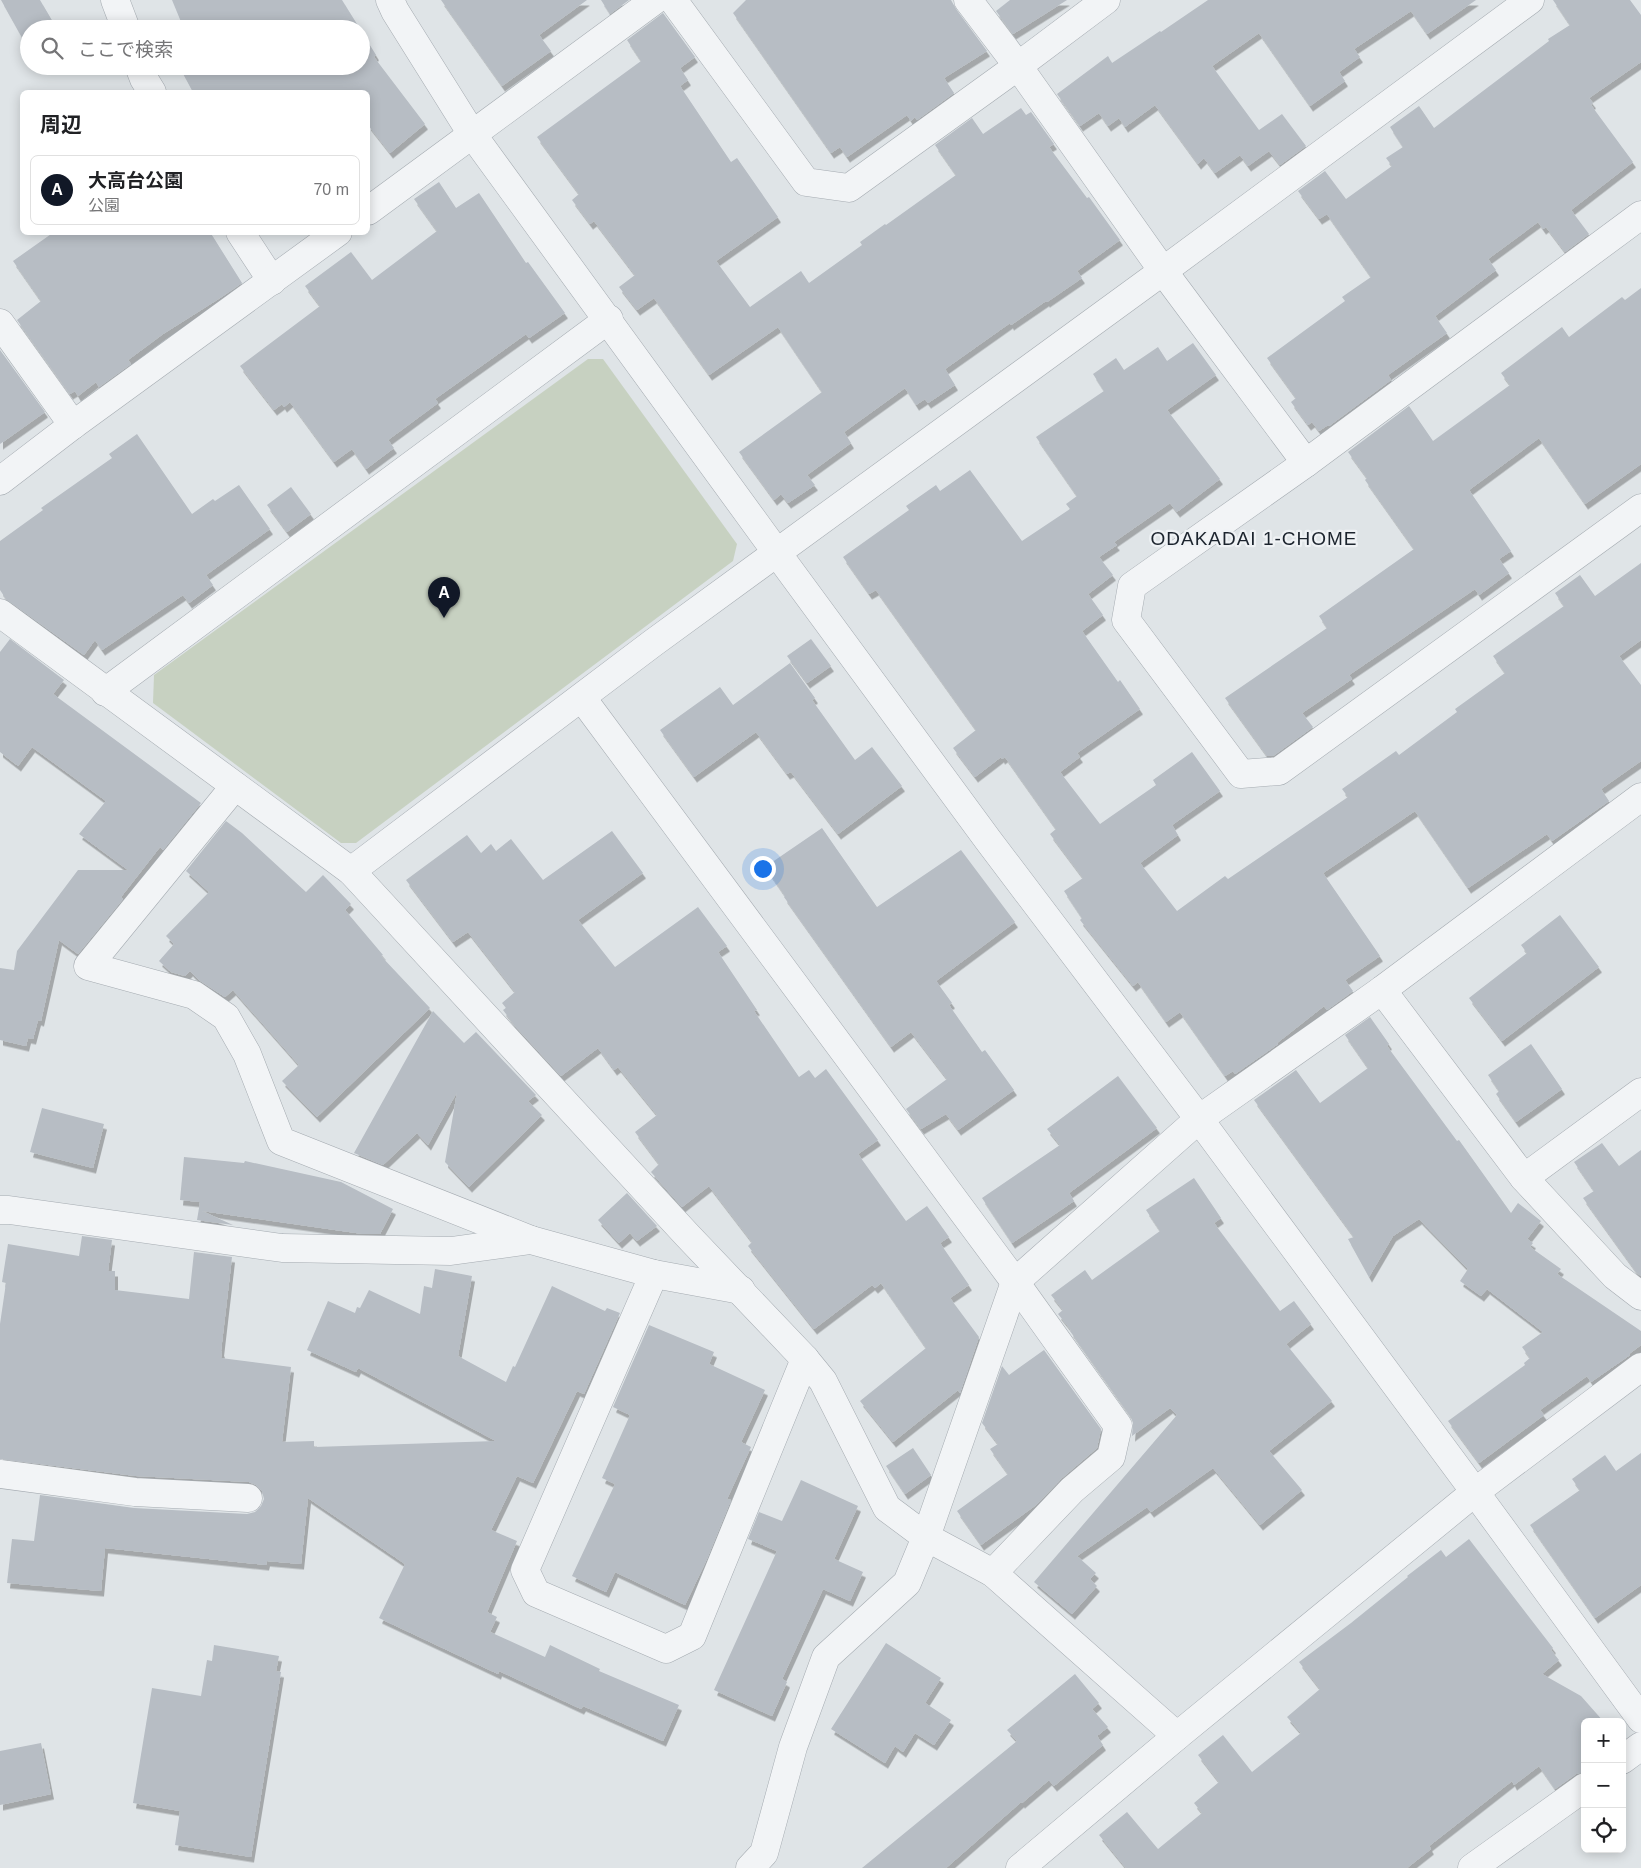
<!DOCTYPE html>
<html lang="ja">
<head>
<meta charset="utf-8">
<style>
	:root { --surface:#fff; --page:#f6f6f6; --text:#202124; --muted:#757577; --line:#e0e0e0; --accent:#111827 }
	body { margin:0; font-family:Helvetica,"Noto Sans JP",sans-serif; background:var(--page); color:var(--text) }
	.controls { position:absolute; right:15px; bottom:15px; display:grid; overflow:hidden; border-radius:8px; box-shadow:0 2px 12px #0003 }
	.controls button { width:45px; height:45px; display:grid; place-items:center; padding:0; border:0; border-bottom:1px solid var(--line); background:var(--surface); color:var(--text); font:25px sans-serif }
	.you { position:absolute; left:762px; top:868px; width:18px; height:18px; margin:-12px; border:4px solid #fff; border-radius:50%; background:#1a73e8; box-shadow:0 0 0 8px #1a73e833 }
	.badge { display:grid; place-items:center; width:32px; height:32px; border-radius:50%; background:var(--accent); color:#fff; font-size:16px; font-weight:700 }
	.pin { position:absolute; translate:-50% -41px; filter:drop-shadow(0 1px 2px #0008) }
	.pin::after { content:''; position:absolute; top:26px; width:18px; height:15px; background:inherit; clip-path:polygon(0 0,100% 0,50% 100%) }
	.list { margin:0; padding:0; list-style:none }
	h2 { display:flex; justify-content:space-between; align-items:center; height:65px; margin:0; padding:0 20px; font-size:21px }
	h2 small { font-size:16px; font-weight:400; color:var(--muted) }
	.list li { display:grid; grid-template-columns:32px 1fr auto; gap:15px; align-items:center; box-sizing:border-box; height:70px; margin:0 10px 10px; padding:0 10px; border:1px solid var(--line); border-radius:8px }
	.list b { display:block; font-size:19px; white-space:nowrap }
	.list p { margin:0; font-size:16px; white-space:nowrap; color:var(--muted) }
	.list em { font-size:16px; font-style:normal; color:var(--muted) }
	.icon { flex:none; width:28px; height:28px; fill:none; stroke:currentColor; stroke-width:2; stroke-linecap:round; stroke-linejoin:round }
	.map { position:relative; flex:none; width:1641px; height:1868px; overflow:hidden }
	.search { position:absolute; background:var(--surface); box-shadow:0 2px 12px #0003; left:20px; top:20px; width:350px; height:55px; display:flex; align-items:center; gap:12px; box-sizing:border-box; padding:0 18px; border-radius:28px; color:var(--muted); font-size:19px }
	.panel { position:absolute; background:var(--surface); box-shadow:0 2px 12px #0003; left:20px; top:90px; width:350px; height:145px; border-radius:8px }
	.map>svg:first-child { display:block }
	.green { fill:#c7d1c1 }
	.building { fill:#b7bdc4; filter:url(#shadow) }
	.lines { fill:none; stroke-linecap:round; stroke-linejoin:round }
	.minor-casing { stroke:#a5abb1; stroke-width:29 }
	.minor { stroke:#f2f4f6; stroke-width:28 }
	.labels { text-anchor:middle; stroke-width:4.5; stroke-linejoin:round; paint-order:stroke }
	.neighbourhood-label { font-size:19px; letter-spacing:1px; fill:#1c242e; stroke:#eff2f5 }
</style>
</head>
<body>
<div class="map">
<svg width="1641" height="1868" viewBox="0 0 1641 1868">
	<defs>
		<filter id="shadow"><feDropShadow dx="3" dy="5.5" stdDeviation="0" flood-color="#0004"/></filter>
	</defs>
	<rect width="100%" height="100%" fill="#dfe4e7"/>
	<path class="green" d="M588,359H603L737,544L733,561L356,843H341L153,703L154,675Z"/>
	<g class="building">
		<path d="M1,0H40L57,29H29V50Z"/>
		<path d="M172,0H342L360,29H184Z"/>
		<path d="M441,0H587L539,35L551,51L502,86Z"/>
		<path d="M601,0H629L610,14Z"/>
		<path d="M746,0H951L956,9L987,51L944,78L954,93L917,120L915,117L911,121L907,115L847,157L840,147L831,153L733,13Z"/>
		<path d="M1010,0H1067L1013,34L996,11Z"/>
		<path d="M1208,0H1476L1427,34L1411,11L1354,49L1360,57L1339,72L1345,81L1310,106L1259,33L1212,66L1259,130L1282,114L1306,146L1280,165L1269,151L1248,166L1240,155L1215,173L1204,158L1198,164L1155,105L1125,127L1119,118L1108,126L1099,113L1080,126L1057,94L1108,56L1112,63L1160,31L1161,32Z"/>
		<path d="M1553,0H1630L1641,15V62L1589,98L1593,103L1591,105L1633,162L1571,210L1589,234L1565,252L1546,227L1543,229L1538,222L1488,259L1496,270L1435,316L1447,333L1388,375L1391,380L1329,426L1328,425L1319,431L1312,422L1308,425L1291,402L1296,398L1267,358L1345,301L1342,297L1371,277L1327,214L1319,219L1298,191L1325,171L1346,199L1392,166L1386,158L1403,147L1390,127L1419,106L1434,128L1549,41L1548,39L1570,25Z"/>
		<path d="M663,13L695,57L680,68L688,80L680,86L731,162L737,158L778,217L716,261L750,307L801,271L809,283L862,245L860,242L885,224L886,225L956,175L935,145L972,118L983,134L1021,108L1026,115L1031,112L1054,144L1049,147L1087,198L1089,197L1120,240L1077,271L1082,278L1047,302L1046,301L1011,325L1010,323L945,369L955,385L928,403L925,399L916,405L905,388L844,432L851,443L807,475L815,485L788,503L781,494L774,500L739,452L822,392L778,327L709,375L654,298L637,310L619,287L635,275L594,221L590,224L572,200L579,194L537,137L641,61L627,40Z"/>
		<path d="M361,31L376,55L374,57L425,124L390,153L368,125V92H193L179,66H361Z"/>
		<path d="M439,182L456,208L479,193L526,263L528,262L565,313L529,338L526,334L435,399L438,403L388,440L394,448L366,469L352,449L334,462L290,402L284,407L282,404L274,410L240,366L320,306L305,286L351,252L372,280L437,231L414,199Z"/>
		<path d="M54,232H210L242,283L220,298L163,334L128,360L131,364L99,387L96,382L78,396L75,391L70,394L17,320L41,301L13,261Z"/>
		<path d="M1641,288V464L1585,504L1539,438L1469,490L1511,551L1499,559L1509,573L1479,595L1475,589L1349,675L1352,679L1302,713L1313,727L1273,756H1267L1225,698L1327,628L1319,616L1414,549L1365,480L1367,478L1348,452L1409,406L1433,441L1510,385L1501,373L1562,327L1569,337L1622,297L1625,300Z"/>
		<path d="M1193,343L1216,375L1167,410L1220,479L1177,512L1170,503L1114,542L1117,545L1099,557L1113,575L1088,594L1103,615L1082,631L1118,682L1120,680L1140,709L1077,753L1080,757L1060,772L1100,824L1156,785L1153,780L1192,752L1220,791L1172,825L1178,835L1140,863L1177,911L1225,876L1228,879L1348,797L1342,789L1396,751L1399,755L1457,712L1455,709L1505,673L1493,656L1564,606L1555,593L1580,575L1595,596L1641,563V640L1619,656L1641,685V761L1601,789L1609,801L1552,841L1547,834L1468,888L1415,811L1323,873L1380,956L1345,980L1353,991L1327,1010L1324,1006L1277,1043L1278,1044L1235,1074L1233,1071L1225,1076L1180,1012L1166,1022L1138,982L1133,986L1080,920L1082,918L1064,891L1083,878L1050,834L1056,829L1005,757L1002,759L1001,757L975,777L953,748L976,730L876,590L869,594L843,557L909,510L906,506L936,485L940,491L970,470L1022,541L1070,509L1066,504L1077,496L1036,437L1104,391L1093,374L1116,358L1124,370L1158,347L1167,361Z"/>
		<path d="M0,350L45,412L0,444Z"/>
		<path d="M137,434L192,514L213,499L215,501L239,485L270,529L206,575L213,585L189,603L183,595L102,650L95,640L84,655L6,599L0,590V541L43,510L41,508L112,458L109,454Z"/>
		<path d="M291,487L311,514L287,532L267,505Z"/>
		<path d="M10,639L64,680L53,694L201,803L163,850L160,847L121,897L123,899L78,954L59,940L41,1021L38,1020L33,1039L28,1038L26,1046L0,1040V968L14,970L17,951L78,870H128L79,834L106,801L32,747L18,766L0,752V652Z"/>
		<path d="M811,639L831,666L807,683L787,656Z"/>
		<path d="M790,663L815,698L812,700L855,760L872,747L902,786L838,834L791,772L787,774L756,732L694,777L660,730L720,687L733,705Z"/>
		<path d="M226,821L242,833L306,892L323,875L351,904L345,910L383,955L381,956L430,1008L317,1117L282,1081L299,1065L233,990L225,997L199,980L190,971L185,976L171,972L159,961L174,944L166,936L209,892L186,871Z"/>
		<path d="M822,828L877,907L961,850L1015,922L936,981L952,1003L949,1005L982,1052L985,1050L1014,1090L958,1130L946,1114L921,1129L906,1109L947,1079L911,1032L891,1047L784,897L785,896L765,867Z"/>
		<path d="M612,831L643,873L578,920L615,967L698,907L727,946L718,952L757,1010L754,1011L799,1077L809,1070L815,1078L826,1069L878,1140L858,1154L906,1221L927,1206L949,1237L940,1243L969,1285L950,1298L979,1337L960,1393L958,1390L893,1442L860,1401L926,1348L881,1283L875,1288L872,1285L814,1329L748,1246L752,1242L709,1186L682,1207L651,1172L659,1164L635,1132L657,1115L618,1067L614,1070L598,1048L561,1076L515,1026L503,1010L506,1008L502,1003L515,992L468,932L453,942L406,880L467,835L481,853L491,844L496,851L511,839L543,880Z"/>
		<path d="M1560,915L1599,967L1502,1041L1469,998L1527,953L1521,945Z"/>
		<path d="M433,1011L464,1043L476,1032L536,1095L528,1101L542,1115L469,1187L445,1162L457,1092L428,1145L417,1133L383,1165L354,1153Z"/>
		<path d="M1370,1017L1389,1044L1387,1046L1457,1141L1459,1140L1511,1213L1518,1203L1541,1221L1527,1239L1533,1243L1530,1247L1561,1269L1557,1274L1641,1331V1345L1629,1354L1630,1355L1591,1382L1587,1376L1540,1410L1544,1415L1479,1463L1448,1421L1525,1365L1524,1363L1530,1358L1522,1347L1543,1332L1487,1289L1481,1296L1460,1281L1468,1269L1419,1219L1393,1236L1369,1277L1348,1239L1354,1237L1254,1100L1296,1070L1320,1103L1368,1068L1345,1035Z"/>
		<path d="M1531,1044L1562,1089L1516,1122L1496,1094L1499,1091L1488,1075Z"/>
		<path d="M1118,1076L1157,1128L1069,1193L1074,1201L1012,1243L982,1198L1060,1145L1047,1129Z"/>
		<path d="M42,1108L104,1124L93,1168L30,1152Z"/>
		<path d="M1602,1143L1619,1166L1641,1150V1276L1637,1273L1583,1198L1594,1191L1574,1162Z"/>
		<path d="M184,1157L244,1163L245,1161L341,1182L393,1209L380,1234H363L202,1211L233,1225L197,1220L200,1202L180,1200Z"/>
		<path d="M1194,1178L1221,1218L1214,1223L1280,1311L1294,1301L1311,1324L1286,1344L1332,1401L1269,1451L1302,1490L1260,1525L1213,1468L1151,1512L1147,1507L1077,1556L1096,1573L1090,1579L1097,1586L1072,1614L1034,1582L1177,1415L1170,1408L1132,1436L1133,1423L1131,1417L1070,1331L1071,1330L1058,1314L1063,1310L1051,1295L1085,1270L1092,1280L1160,1231L1146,1210Z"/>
		<path d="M627,1193L657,1226L637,1241L630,1233L619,1243L598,1220Z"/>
		<path d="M82,1236L112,1240L108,1271H115V1290L189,1299L194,1252L232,1257L221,1351L222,1352L221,1358L291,1367L282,1442L314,1441V1447L496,1441L358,1368L356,1372L307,1350L328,1301L355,1313L357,1307L360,1308L369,1290L420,1314L424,1286L432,1288L435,1269L472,1276L458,1356L506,1382L513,1366L515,1367L552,1286L605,1311L607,1308L620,1313L584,1394L577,1391L533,1483L517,1476L491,1530L517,1541L487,1612L497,1617L490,1632L545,1657L550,1645L600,1669L599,1671L679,1705L663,1741L583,1706L581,1709L499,1671L498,1674L379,1618L405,1564L308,1498L301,1564L267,1561L266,1565L105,1548L101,1591L7,1583L12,1539L34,1541L40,1495L134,1508L247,1514L255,1512L261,1506L264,1499L262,1491L256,1485L249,1482L136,1476L0,1459V1324L6,1283L2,1282L8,1244L79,1256Z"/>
		<path d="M649,1325L714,1352L709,1364L765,1390L741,1442L751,1447L727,1499L731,1500L707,1559L685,1605L615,1572L606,1592L572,1576L615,1484L602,1478L630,1415L613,1407Z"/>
		<path d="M1044,1350L1101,1429L1097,1448L1062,1478L1036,1505L981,1545L957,1511L1008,1474L990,1449L998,1444L982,1423L1002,1366L1009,1375Z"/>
		<path d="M913,1448L931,1475L905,1494L886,1466Z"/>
		<path d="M1641,1453V1585L1595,1618L1530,1525L1580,1490L1572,1479L1605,1455L1616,1471Z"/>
		<path d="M801,1480L858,1506L834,1559L863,1572L850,1601L823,1589L782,1679L787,1682L772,1716L714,1690L777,1551L748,1539L759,1512L782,1521Z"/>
		<path d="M1469,1539L1553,1648L1551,1650L1559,1660L1542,1674L1581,1696L1604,1722H1585V1772L1576,1774L1555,1789L1539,1766L1514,1785L1512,1781L1429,1846L1431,1849L1407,1868H1126L1099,1835L1127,1812L1158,1849L1202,1813L1194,1803L1219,1782L1198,1755L1223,1735L1252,1772L1301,1733L1287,1717L1320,1689L1299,1662L1351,1623L1408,1577L1407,1576L1441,1550L1446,1557Z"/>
		<path d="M886,1643L941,1678L925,1703L951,1720L934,1745L915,1733L903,1752L895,1746L885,1763L831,1729Z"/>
		<path d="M214,1645L279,1656L276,1671L281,1672L251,1857L175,1845L180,1811L133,1803L152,1688L201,1696L207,1660L212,1661Z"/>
		<path d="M1075,1674L1099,1703L1092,1709L1108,1727L1097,1736L1103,1745L1054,1786L1049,1780L1022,1803L1021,1802L946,1868H862L1017,1741L1007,1730Z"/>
		<path d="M41,1743L51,1794L0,1805V1751Z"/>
	</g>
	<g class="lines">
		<defs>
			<g id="minor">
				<path d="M115,0L126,29"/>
				<path d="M390,0L395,11L472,134L777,553L988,840L1199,1119L1475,1492L1641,1719"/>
				<path d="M673,0L806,182L849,188L1018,66L1106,0"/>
				<path d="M968,0L1018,66L1163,271L1306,463"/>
				<path d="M139,66L144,79L152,92"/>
				<path d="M368,211L655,0"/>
				<path d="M1641,215L1306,463L1132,586L1126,620L1241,774L1279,771L1641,508"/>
				<path d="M240,232L272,281"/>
				<path d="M0,323L73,425"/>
				<path d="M0,481L73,425L338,232"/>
				<path d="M0,613L351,871L687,1235L805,1359L823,1381L887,1508L926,1537L993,1573L1177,1736"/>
				<path d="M105,692L609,319"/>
				<path d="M582,698L1015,1282L1118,1426L1111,1457L1072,1490L993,1573"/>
				<path d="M235,786L88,966L194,995L226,1017L247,1054L281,1141L531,1240"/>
				<path d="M351,871L653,643L1163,271L1530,0"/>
				<path d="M1382,990L1524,1178L1615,1276L1641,1296"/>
				<path d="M1524,1178L1641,1092"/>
				<path d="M0,1210H9L282,1248L451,1251L531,1240L654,1274L741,1290"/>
				<path d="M654,1274L525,1570L536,1593L666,1649L692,1636L805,1359"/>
				<path d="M0,1474L135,1492L248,1498"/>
				<path d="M1622,1760L1641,1746"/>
				<path d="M750,1868L764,1853L793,1747L826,1657L907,1583L926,1537L1015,1282L1199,1119L1382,990L1641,797"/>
				<path d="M1020,1868L1177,1736L1475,1492L1641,1367"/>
				<path d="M1472,1868L1585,1787"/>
			</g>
		</defs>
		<use href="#minor" class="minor-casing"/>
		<use href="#minor" class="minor"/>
	</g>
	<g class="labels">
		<g class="neighbourhood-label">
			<text x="1254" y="545">ODAKADAI 1-CHOME</text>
		</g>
	</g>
</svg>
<div class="controls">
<button>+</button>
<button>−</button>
<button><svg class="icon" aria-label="locate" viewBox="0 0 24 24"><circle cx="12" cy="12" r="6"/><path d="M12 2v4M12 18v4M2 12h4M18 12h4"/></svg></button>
</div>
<div class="you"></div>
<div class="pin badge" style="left:444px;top:618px">A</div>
<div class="search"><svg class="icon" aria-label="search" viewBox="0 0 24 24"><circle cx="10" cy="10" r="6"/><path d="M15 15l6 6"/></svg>ここで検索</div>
<section class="panel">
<h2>周辺<small></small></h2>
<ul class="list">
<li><span class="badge">A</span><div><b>大高台公園</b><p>公園</p></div><em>70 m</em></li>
</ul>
</section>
</div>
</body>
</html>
